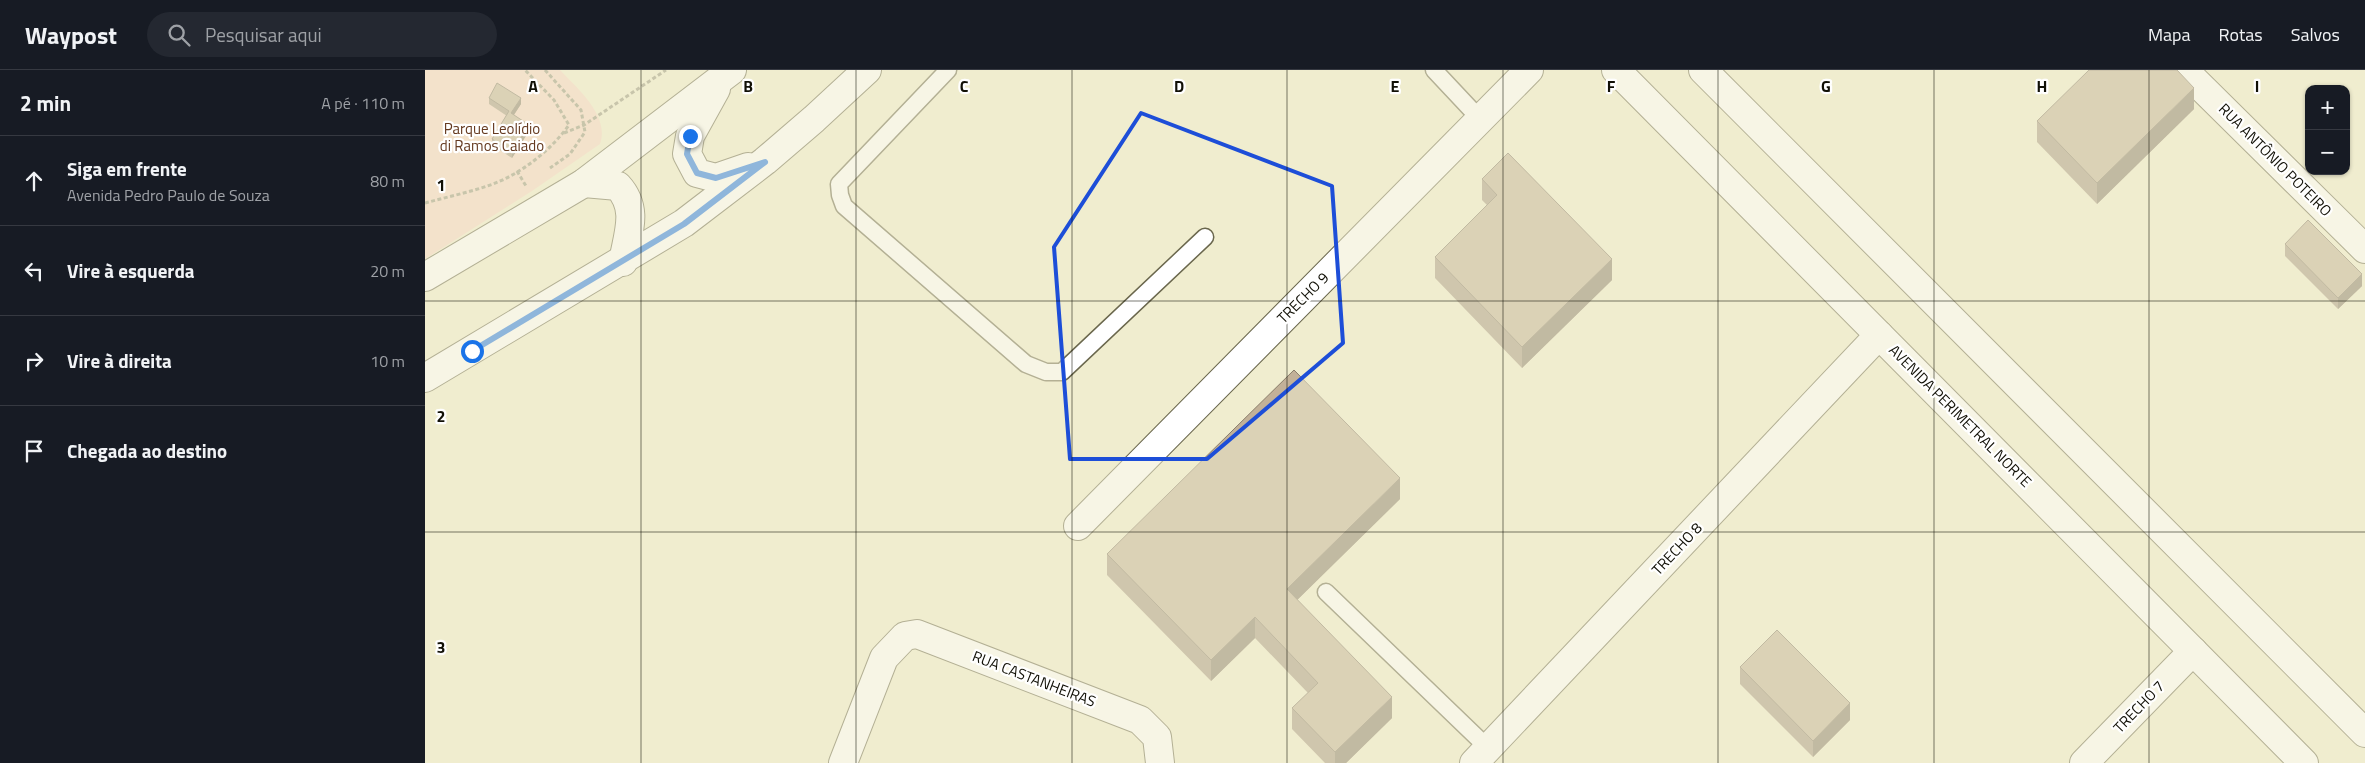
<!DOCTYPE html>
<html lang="pt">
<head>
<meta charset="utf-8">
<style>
	:root { --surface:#171b24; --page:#242831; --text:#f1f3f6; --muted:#9ea1a6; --line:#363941 }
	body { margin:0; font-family:"Titillium Web",sans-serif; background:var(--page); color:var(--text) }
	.controls { position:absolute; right:15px; top:15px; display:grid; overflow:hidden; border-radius:10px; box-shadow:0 1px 4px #0004 }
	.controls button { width:45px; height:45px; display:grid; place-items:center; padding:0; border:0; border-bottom:1px solid var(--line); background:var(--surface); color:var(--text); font:25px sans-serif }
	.stop { position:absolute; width:15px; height:15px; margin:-11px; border:4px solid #1a73e8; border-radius:50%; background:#fff }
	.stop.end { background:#1a73e8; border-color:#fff; box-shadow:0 1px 5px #0008 }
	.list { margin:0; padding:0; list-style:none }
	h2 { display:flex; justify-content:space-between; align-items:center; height:65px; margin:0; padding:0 20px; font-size:21px }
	h2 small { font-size:16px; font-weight:400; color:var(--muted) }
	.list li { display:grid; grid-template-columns:32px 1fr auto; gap:15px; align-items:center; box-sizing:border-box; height:90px; padding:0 20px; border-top:1px solid var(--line) }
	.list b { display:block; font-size:19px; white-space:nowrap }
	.list p { margin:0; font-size:16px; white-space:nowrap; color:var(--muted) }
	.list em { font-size:16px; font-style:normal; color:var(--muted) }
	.icon { flex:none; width:28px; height:28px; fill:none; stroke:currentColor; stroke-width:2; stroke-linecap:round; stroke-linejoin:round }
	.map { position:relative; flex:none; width:1940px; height:693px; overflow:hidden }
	header { display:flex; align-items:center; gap:30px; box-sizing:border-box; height:70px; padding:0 25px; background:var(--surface); border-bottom:1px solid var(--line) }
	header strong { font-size:24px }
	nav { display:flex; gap:28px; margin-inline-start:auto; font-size:18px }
	.search { width:350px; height:45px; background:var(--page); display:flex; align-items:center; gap:12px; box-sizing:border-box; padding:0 18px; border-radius:28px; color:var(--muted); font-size:19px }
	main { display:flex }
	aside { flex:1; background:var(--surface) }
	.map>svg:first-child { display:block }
	.green { fill:#f5d6c5 }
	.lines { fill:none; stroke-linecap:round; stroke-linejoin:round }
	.lane-casing { stroke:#6a674d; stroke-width:19 }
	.street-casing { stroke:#6a674d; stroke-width:30 }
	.secondary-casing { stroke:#6a674d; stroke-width:30 }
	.highway-casing { stroke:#6a674d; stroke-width:30 }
	.path { stroke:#97957f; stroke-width:3; stroke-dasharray:4 2.5; stroke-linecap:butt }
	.lane { stroke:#fff; stroke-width:16 }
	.street { stroke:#fff; stroke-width:28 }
	.secondary { stroke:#fff; stroke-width:28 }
	.highway { stroke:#fff; stroke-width:28 }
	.wall { fill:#a79883 }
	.shaded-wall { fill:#887c6a }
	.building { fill:#c2b198; stroke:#887c6a }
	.route { stroke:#1a73e8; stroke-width:6 }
	.marked { fill:none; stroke:#1d4ed8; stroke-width:4; stroke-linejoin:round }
	.grid { fill:none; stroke:#111006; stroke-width:1; stroke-opacity:0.55 }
	.labels { text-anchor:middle; stroke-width:4.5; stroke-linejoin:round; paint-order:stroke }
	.park-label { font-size:15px; fill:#653a20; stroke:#fff }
	.street-label { font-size:15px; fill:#111006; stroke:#fff }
	.grid-label { font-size:16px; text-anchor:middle; font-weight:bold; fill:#111006; stroke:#fff; stroke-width:4.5; stroke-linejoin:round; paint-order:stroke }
</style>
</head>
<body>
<header>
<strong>Waypost</strong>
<div class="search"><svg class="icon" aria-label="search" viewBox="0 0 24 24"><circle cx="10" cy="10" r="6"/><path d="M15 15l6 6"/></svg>Pesquisar aqui</div>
<nav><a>Mapa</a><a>Rotas</a><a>Salvos</a></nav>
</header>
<main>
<aside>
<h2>2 min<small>A pé · 110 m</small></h2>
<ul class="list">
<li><svg class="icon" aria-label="ahead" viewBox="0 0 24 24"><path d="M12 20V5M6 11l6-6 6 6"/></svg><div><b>Siga em frente</b><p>Avenida Pedro Paulo de Souza</p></div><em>80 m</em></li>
<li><svg class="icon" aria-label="left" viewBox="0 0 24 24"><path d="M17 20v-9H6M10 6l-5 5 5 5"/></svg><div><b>Vire à esquerda</b></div><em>20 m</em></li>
<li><svg class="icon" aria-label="right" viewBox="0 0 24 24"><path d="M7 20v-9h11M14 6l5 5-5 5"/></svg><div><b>Vire à direita</b></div><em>10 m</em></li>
<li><svg class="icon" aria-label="arrive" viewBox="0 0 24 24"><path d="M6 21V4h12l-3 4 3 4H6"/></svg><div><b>Chegada ao destino</b></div></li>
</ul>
</aside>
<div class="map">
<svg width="1940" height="693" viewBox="0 0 1940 693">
	<rect width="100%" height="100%" fill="#f0edcf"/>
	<path class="green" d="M0,0H135C153,19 185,46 175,74L107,121L0,189Z"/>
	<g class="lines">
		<defs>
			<g id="lane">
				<path d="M523,0L414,114L415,125L419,136L601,294L621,302H637L780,167"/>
				<path d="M1009,0L1055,49"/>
				<path d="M901,522L1063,678"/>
			</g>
			<g id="street">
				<path d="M1759,0L1940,179"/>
				<path d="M653,456L1104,0"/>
				<path d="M418,693L459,588L480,566L492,564L715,650L732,667L735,693"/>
				<path d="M1049,693L1454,265"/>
				<path d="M1659,693L1768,581"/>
			</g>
			<g id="secondary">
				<path d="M291,19L265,66L262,84L272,103L291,108L323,97"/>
				<path d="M159,113L193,116C214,139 203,163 198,192"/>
				<path d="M0,207L159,113L307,0"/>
				<path d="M0,308L259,153L340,91L389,49L442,0"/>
			</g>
			<g id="highway">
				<path d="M1191,0L1879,693"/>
				<path d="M1278,0L1940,663"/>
			</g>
		</defs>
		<use href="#lane" class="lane-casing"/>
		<use href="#street" class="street-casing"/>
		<use href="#secondary" class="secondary-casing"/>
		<use href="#highway" class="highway-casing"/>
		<g class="path">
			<path d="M120,0L156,40L160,62L145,84L125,98"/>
			<path d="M139,63L159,55L241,0"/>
			<path d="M92,101L101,116"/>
			<path d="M0,133C22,127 46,122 68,114C97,103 126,80 144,55L129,30L100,0"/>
		</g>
		<use href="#lane" class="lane"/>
		<use href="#street" class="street"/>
		<use href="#secondary" class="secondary"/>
		<use href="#highway" class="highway"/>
	</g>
	<g class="wall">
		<path d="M64,28L96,34L89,45L104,61L87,88L67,75V69L82,46L64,34Z"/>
		<path d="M1769,39L1672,134L1612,72V51Z"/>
		<path d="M1057,109L1187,210L1097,298L1010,208V187L1062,135L1057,130Z"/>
		<path d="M1860,174L1937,216L1913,239L1860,186Z"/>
		<path d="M975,429L872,530L967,648L921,693H900L867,659V638L883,623L830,568L786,611L682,505V484Z"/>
		<path d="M1315,597L1425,650L1388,687L1315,614Z"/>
	</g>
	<g class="shaded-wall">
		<path d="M1769,18V39L1672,134V113Z"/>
		<path d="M96,28V34L86,49V43Z"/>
		<path d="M104,55V61L87,88V82Z"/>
		<path d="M1187,189V210L1097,298V277Z"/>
		<path d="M1937,204V216L1913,239V228Z"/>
		<path d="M975,408V429L862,540V519Z"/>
		<path d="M830,547V568L786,611V590Z"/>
		<path d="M967,627V648L921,693H910V682Z"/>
		<path d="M1425,633V650L1388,687V671Z"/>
	</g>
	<g class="building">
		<path d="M1664,0H1752L1769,18L1672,113L1612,51Z"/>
		<path d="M72,13L96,28L86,43L104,55L87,82L67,69L84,41L64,28Z"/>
		<path d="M1083,83L1187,189L1097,277L1010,187L1072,125L1057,109Z"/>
		<path d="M1883,150L1937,204L1913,228L1860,174Z"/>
		<path d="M869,300L975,408L862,519L967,627L910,682L867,638L893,613L830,547L786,590L682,484Z"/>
		<path d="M1352,560L1425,633L1388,671L1315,597Z"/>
	</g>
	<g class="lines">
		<path class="route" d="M47,281L259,154L340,92L291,108L272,103L262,84L265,66"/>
	</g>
	<path d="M0 0H1940V693H0ZM716,43L907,116L918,273L782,389H645L629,177Z" fill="#f0edcf" fill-opacity=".55" fill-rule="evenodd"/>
	<path class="marked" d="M716,43L907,116L918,273L782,389H645L629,177Z"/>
	<path class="grid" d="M216,0V693M431,0V693M647,0V693M862,0V693M1078,0V693M1293,0V693M1509,0V693M1724,0V693M0,231H1940M0,462H1940"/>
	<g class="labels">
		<g class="park-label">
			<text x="67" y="64">Parque Leolídio<tspan x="67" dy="17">di Ramos Caiado</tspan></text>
		</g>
		<g class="street-label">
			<text transform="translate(1850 90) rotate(45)" y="5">RUA ANTÔNIO POTEIRO</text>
			<text transform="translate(878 228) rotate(-45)" y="5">TRECHO 9</text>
			<text transform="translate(1535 346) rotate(45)" y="5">AVENIDA PERIMETRAL NORTE</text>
			<text transform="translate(1252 479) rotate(-47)" y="5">TRECHO 8</text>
			<text transform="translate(609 609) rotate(21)" y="5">RUA CASTANHEIRAS</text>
			<text transform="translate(1714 637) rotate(-46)" y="5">TRECHO 7</text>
		</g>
	</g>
	<g class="grid-label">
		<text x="108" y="22">A</text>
		<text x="323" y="22">B</text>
		<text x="539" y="22">C</text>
		<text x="754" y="22">D</text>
		<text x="970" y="22">E</text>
		<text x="1186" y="22">F</text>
		<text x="1401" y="22">G</text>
		<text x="1617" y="22">H</text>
		<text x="1832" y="22">I</text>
		<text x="16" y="121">1</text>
		<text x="16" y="352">2</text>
		<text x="16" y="583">3</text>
	</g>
</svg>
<div class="controls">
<button>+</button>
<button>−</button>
</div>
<div class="stop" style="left:47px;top:281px"></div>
<div class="stop end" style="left:265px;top:66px"></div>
</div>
</main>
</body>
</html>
